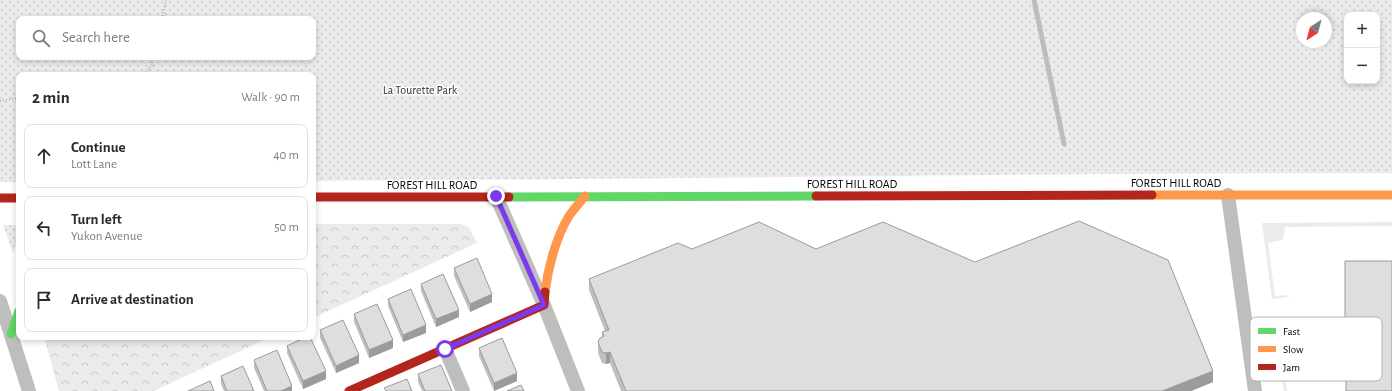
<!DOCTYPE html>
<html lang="en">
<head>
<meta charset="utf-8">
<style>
	:root { --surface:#fff; --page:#f7f7f7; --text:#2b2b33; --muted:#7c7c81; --line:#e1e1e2 }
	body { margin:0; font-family:"Alegreya Sans",sans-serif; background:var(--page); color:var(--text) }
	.controls { position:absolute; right:12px; top:12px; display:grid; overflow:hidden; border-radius:8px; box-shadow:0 2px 6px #0003 }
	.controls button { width:36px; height:36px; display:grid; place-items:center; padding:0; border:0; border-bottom:1px solid var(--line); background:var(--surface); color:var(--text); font:20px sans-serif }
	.compass { position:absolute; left:1296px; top:12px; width:36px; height:36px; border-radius:50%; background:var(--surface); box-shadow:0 2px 6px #0003; rotate:216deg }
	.stop { position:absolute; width:12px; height:12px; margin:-9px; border:3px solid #7c3aed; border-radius:50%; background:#fff }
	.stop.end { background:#7c3aed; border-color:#fff; box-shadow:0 1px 4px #0008 }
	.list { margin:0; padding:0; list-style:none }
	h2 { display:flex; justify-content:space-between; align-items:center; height:52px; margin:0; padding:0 16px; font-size:17px }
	h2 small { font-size:13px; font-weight:400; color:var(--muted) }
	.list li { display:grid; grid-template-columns:26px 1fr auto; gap:12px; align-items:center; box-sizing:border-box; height:64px; margin:0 8px 8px; padding:0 8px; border:1px solid var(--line); border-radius:8px }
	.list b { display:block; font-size:15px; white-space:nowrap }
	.list p { margin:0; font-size:13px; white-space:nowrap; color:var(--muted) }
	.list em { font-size:13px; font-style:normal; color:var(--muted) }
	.icon { flex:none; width:22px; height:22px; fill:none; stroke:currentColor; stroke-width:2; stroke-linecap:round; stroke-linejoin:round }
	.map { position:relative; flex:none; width:1392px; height:391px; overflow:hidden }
	.search { position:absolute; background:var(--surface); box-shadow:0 2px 6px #0003; left:16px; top:16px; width:300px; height:44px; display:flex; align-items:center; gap:10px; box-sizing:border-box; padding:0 14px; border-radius:8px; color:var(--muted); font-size:15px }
	.panel { position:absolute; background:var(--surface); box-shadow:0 2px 6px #0003; left:16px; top:72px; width:300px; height:268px; border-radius:8px }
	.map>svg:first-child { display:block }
	.grass { fill:#ebebeb }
	.forest { fill:url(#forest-crowns) }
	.park { fill:url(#park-dots); fill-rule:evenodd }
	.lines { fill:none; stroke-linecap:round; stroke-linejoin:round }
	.stream { stroke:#bdbdbd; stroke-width:5 }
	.path { stroke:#b9b9b9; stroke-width:2.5; stroke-dasharray:1 2; stroke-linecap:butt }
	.street { stroke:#bebebe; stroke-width:14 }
	.fast { stroke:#63d668; stroke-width:9 }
	.slow { stroke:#ff974d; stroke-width:9 }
	.jam { stroke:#b3261e; stroke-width:9 }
	.wall { fill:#bfbfbf }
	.shaded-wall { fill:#9b9b9b }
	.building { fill:#dedede; stroke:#9b9b9b }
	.route { stroke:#7c3aed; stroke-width:5 }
	.labels { text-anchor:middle; stroke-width:3; stroke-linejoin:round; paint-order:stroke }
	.park-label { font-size:12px; fill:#313131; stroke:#fff }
	.street-label { font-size:12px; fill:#000; stroke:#fff }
	.key { fill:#fff; stroke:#b2b2b2; stroke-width:1 }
	.key-label { font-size:11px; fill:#000 }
</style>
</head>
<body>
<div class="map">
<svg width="1392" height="391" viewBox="0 0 1392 391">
	<defs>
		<pattern id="forest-crowns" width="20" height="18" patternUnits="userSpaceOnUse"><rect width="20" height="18" fill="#ebebeb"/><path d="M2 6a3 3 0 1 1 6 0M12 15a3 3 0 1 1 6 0" fill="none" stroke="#c8c8c8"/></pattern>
		<pattern id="park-dots" width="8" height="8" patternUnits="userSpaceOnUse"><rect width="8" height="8" fill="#ebebeb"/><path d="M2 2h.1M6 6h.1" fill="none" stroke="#c8c8c8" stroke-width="1.8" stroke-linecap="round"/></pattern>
	</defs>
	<rect width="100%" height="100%" fill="#fff"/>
	<g class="grass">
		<path d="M1392,222V226L1285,227L1284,236L1282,240L1268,243L1275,296L1287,295L1289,296L1288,297L1272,299L1262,223Z"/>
		<path d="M1290,320L1292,322L1290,324L1278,326L1287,391H1284L1275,322Z"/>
	</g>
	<g class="forest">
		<path d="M313,224H461L469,227L477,243L313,318Z"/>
		<path d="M44,337H271L153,391H59Z"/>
	</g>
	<g class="park">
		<path d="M0,0H1392V173C1032,173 673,179 313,181V75H19V182H0ZM1347,15H1377V81H1347ZM1302,18H1326V42H1302ZM19,19H313V57H19Z"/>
		<path d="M3,225H19V235L13,253Z"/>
	</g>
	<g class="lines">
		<path class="stream" d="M1034,0L1064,144"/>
		<g class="path">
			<path d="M162,19L166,0"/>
			<path d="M144,75L152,65L153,57"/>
			<path d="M0,101L19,98"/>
		</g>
		<g class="street">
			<path d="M1228,195L1255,391"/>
			<path d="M496,196L544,305L578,391"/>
			<path d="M0,301L29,391"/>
			<path d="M445,349L463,391"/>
		</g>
		<g class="fast">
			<path d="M509,197L816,196"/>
			<path d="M11,334L19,311"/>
		</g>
		<g class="slow">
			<path d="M1152,195H1392"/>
			<path d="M545,292C548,268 556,237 569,216C574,209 580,202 585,196"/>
		</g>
		<g class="jam">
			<path d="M816,196L1152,195"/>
			<path d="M313,197H509"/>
			<path d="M0,198H19"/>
			<path d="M349,391L544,305L545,292"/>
		</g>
	</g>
	<g class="wall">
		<path d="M692,249H816L1213,382L1191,391H621L610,363L606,364L602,363L598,353V342L602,337V332L605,331L589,290V279Z"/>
		<path d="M1345,261L1346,374L1337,373V343H1345Z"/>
		<path d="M454,268L492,302L470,312L454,276Z"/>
		<path d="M421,284L459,317L436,327L421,291Z"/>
		<path d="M388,299L426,333L403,342L388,306Z"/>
		<path d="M354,314L393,348L369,358L354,322Z"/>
		<path d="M320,330L359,363L336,373L320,338Z"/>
		<path d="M287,346L326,379L303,389L287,353Z"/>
		<path d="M479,348L517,381L494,391L479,356Z"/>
		<path d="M254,360L292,391H264L254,368Z"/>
		<path d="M418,374L452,391H422L418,382Z"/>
		<path d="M221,376L254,391H224L221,384Z"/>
	</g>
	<g class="shaded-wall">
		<path d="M492,294V302L470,312V304Z"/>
		<path d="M459,310V317L436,327V319Z"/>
		<path d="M426,325V333L403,342V335Z"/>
		<path d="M393,340V348L369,358V350Z"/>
		<path d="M610,352V363L606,364V353Z"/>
		<path d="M359,355V363L336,373V366Z"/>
		<path d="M326,371V379L303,389V381Z"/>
		<path d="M1213,371V382L1191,391H1162Z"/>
		<path d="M517,373V381L494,391V383Z"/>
		<path d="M292,386V391H281Z"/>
	</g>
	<g class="building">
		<path d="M1079,221L1168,260L1213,371L1162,391H626L610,352L606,353L602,352L598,342L600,338L604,336L602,332L609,330L589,279L678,243L692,249L759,222L816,249L883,222L975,262Z"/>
		<path d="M477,258L492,294L470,304L454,268Z"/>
		<path d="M1345,261H1392V391H1346V362H1337V343H1345Z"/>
		<path d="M443,274L459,310L436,319L421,284Z"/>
		<path d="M411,289L426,325L403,335L388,299Z"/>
		<path d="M377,304L393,340L369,350L354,314Z"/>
		<path d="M343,320L359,355L336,366L320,330Z"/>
		<path d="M306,337H310L326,371L303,381L287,346Z"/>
		<path d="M502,338L517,373L494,383L479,348Z"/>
		<path d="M277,350L292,386L281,391H267L254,360Z"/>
		<path d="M441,365L452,391H425L418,374Z"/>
		<path d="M243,366L254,391H227L221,376Z"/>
		<path d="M407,379L412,391H386L384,388Z"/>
		<path d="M210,381L214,391H188Z"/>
		<path d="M521,385L524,391H507Z"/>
	</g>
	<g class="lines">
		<path class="route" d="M445,349L544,305L496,196"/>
	</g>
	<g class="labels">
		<g class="park-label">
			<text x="420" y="94">La Tourette Park</text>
		</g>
		<g class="street-label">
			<text x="1176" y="187">FOREST HILL ROAD</text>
			<text x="852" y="188">FOREST HILL ROAD</text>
			<text x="432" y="189">FOREST HILL ROAD</text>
		</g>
	</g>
	<rect x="1250" y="317" width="132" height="64" rx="6" class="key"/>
	<rect x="1258" y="328" width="18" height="6" fill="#63d668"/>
	<rect x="1258" y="346" width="18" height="6" fill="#ff974d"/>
	<rect x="1258" y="364" width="18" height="6" fill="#b3261e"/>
	<g class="key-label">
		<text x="1283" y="335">Fast</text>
		<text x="1283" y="353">Slow</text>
		<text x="1283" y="371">Jam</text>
	</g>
</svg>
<div class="controls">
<button>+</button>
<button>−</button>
</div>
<svg class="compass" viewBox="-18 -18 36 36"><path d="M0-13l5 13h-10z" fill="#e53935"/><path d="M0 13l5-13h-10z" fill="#7c7c81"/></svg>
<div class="stop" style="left:445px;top:349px"></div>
<div class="stop end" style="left:496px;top:196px"></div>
<div class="search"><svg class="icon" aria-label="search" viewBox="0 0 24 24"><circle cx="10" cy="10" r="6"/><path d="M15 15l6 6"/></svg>Search here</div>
<section class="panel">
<h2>2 min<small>Walk · 90 m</small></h2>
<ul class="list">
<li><svg class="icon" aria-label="ahead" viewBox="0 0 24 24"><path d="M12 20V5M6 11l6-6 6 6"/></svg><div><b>Continue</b><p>Lott Lane</p></div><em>40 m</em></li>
<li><svg class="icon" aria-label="left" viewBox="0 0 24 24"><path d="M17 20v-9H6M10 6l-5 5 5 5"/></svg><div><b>Turn left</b><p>Yukon Avenue</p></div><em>50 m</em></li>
<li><svg class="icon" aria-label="arrive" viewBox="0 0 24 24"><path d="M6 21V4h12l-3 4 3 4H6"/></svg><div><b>Arrive at destination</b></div></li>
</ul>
</section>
</div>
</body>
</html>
